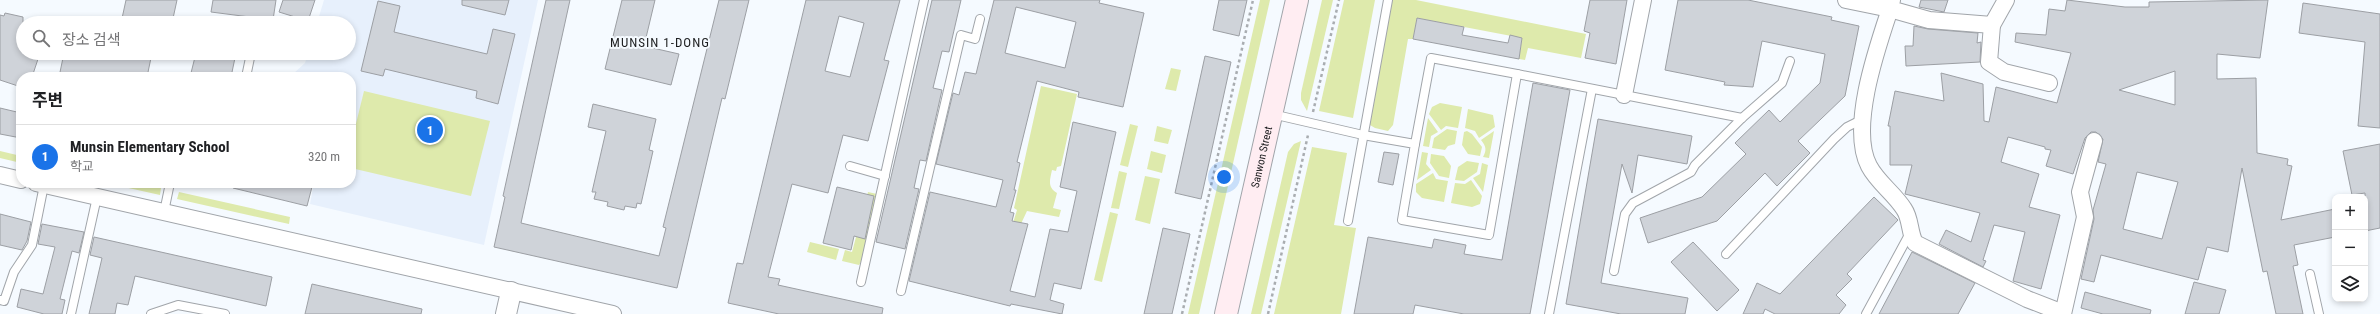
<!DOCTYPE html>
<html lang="ko">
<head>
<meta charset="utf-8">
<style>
	:root { --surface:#fff; --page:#f2f2f2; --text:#202124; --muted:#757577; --line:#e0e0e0; --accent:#1a73e8 }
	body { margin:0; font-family:"Roboto Condensed","Noto Sans KR",sans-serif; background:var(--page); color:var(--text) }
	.controls { position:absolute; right:12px; bottom:12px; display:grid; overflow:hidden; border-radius:8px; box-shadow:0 2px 6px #0003 }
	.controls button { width:36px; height:36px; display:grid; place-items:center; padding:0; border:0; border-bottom:1px solid var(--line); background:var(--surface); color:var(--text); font:20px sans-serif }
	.you { position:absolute; left:1224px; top:177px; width:14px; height:14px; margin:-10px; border:3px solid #fff; border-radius:50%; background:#1a73e8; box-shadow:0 0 0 6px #1a73e833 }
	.badge { display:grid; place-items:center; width:26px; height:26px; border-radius:50%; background:var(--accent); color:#fff; font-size:13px; font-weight:700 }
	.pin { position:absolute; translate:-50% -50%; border:2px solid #fff; box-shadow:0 1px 4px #0006 }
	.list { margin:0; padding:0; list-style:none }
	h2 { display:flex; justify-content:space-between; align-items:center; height:52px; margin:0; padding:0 16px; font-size:17px }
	h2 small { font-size:13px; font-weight:400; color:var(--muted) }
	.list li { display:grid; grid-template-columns:26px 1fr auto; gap:12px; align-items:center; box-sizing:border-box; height:64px; padding:0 16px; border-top:1px solid var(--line) }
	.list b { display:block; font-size:15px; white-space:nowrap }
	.list p { margin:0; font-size:13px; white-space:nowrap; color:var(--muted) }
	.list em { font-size:13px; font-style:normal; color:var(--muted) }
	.icon { flex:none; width:22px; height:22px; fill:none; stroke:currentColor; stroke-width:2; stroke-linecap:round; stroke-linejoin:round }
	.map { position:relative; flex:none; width:2380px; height:314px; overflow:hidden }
	.search { position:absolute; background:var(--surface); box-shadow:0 2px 6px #0003; left:16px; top:16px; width:340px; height:44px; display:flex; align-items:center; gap:10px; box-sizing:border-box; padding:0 14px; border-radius:22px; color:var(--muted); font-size:15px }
	.panel { position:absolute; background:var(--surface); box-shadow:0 2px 6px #0003; left:16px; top:72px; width:340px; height:116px; border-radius:16px }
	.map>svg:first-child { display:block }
	.built { fill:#e7f0fc }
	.green { fill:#deeaac }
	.building { fill:#cfd3d9; stroke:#9c9fa4; fill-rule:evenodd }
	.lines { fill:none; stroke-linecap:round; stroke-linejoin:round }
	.service-casing { stroke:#a1a5aa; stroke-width:10 }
	.minor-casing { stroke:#a1a5aa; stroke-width:18 }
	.tertiary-casing { stroke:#a1a5aa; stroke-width:22 }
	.secondary-casing { stroke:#a1a5aa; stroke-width:24 }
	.path { stroke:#a9adb1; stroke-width:2.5; stroke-dasharray:3 3; stroke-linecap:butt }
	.service { stroke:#fff; stroke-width:8 }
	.minor { stroke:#fff; stroke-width:16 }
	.tertiary { stroke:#fff; stroke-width:20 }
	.secondary { stroke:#ffedf2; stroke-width:22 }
	.labels { text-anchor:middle; stroke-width:4; stroke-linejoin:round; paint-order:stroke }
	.street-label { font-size:11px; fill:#1c1d1f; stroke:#f5faff }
	.quarter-label { font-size:13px; letter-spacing:1px; fill:#1c1d1f; stroke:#f5faff }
</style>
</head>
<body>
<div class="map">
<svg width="2380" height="314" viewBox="0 0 2380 314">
	<rect width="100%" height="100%" fill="#f5faff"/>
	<path class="built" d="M324,0H538L484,245L310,204L314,183H351V77H293L294,73L305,63L308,53H349V23H317Z"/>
	<g class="green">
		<path d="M1260,0H1270L1199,314H1188Z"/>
		<path d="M1322,0H1333L1307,111L1301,100V93Z"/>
		<path d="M1344,0H1375L1353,118L1319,111Z"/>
		<path d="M1392,0H1416L1586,34L1581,58L1528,48L1525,60L1519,59L1522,38L1417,18L1413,39H1408L1393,125L1388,131L1375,128L1370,125V121Z"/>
		<path d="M1171,68L1181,70L1176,91L1165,89Z"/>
		<path d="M1041,86L1077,94L1061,166L1057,167L1056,171L1052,170C1050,180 1047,187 1057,193L1053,208L1061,210L1059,217L1027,211L1019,228L1012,226L1017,210L1014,208Z"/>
		<path d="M364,91L490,121L471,196L351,168V144Z"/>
		<path d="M1440,103L1462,107L1458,128L1446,126L1441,130L1429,114L1432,107Z"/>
		<path d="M1468,109L1493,115L1495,127L1479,138L1475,131L1465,128Z"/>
		<path d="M1428,118L1438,132L1431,136L1429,147L1423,146Z"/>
		<path d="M1130,124L1138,126L1128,167L1120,165Z"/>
		<path d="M1157,126L1172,130L1168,144L1154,141Z"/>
		<path d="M1447,129L1457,131L1455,144L1448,146L1445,150L1432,148L1434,138Z"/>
		<path d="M1467,131L1472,134L1482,147L1480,156L1468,154L1462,145L1464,132Z"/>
		<path d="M1494,131L1489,158L1483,157C1487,150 1486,146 1481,140Z"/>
		<path d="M1301,141L1261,314H1251L1288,152L1294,144Z"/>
		<path d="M1312,147L1347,153L1334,225L1356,228L1341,314H1274Z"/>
		<path d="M0,151L21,156V163L0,158Z"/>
		<path d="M1151,151L1166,155L1162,173L1147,169Z"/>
		<path d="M1422,152L1428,153L1426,164L1431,170L1417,180Z"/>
		<path d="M1431,154L1444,156L1451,166L1449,178L1439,176L1430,163Z"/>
		<path d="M1467,161L1479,163L1477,172L1464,181L1455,180L1458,167Z"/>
		<path d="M1482,163L1488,165L1483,192L1473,178L1480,174Z"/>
		<path d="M1119,171L1127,173L1119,209L1111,208Z"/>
		<path d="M1433,173L1436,179L1448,181L1444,202L1422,198L1416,192V184Z"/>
		<path d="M1145,176L1160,179L1150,224L1135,220Z"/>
		<path d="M1471,180L1482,196L1480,204L1472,207L1451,203L1455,183L1465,184Z"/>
		<path d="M106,183H138L161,188L160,195Z"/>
		<path d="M179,192L290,217L289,224L177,199Z"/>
		<path d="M868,192L877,194L861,262L859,265L842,261L845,250L852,252Z"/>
		<path d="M1110,212L1118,214L1102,282L1094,280Z"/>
		<path d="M810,242L839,249L836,260L807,252Z"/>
	</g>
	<g class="building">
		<path d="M126,0H177L172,23H121Z"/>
		<path d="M213,0H276L273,20L211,12Z"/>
		<path d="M283,0H315L308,21L279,12Z"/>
		<path d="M462,0H509L505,15L462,5Z"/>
		<path d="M546,0H570L521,223L659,256L666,228L663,227L719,0H749L725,99L722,98L677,288L494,247L505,197L503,196Z"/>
		<path d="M622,0H655L644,46L679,54L671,85L605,69Z"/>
		<path d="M806,0H900L884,60L889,61L868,141L843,135L828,193L792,184L768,277L780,279L778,285L883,308L882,314H779L728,303L737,263L743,264ZM839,16L864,23L850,77L825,71Z"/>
		<path d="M932,0H961L949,52L942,51L933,88L942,90L926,161L920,160L914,188L919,189L905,249L876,242Z"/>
		<path d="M994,0H1100L1099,3L1144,13L1123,107L1078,97L1079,92L1037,81L1017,162L1020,163L1014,190H1016L1010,212L1014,213L1012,221L1028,224L1010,291L1035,297L1050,229L1068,232L1077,191L1060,187L1073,122L1116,132L1081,289L1054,283L1050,300L1064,304L1062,314L1011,304L1010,306L909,281L930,192L996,207L1003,180L936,164L953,93L959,95L965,72L976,74ZM1016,7L1076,22L1065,68L1005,53Z"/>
		<path d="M1219,0H1247L1239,36L1213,30Z"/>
		<path d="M1590,0H1627L1616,64L1585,58L1590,33L1584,31Z"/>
		<path d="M1678,0H1748L1832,17L1831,20L1859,26L1845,96L1798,141L1810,153L1777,186L1765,173L1717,221L1648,243L1640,218L1702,197L1746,154L1735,143L1769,110L1780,122L1820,83L1825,54L1762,41L1753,87L1724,85L1725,82L1665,70Z"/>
		<path d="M1921,0H1948L1944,12L1919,7Z"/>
		<path d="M2067,0L2125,7H2149V2L2268,0L2260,58L2217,54V79L2256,78L2257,153L2288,159L2287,165L2292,166L2281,220L2335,209V237L2294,245L2298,265L2293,266L2303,314H2276L2267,271L2263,272L2242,168L2228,252L2207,247L2198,280L2101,255L2094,282L2081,279L2094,219L2093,210L2106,164L2098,162L2103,139L2096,132H2091L2085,138L2073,174L2046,166L2051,150L2045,149V147L2008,137L2001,162L2039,174L2029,207L2060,215L2041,289L2013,281L2025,232L1994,225L1983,260L1986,261L1983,267L1939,244L1946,230L1971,242L1980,213L1905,194L1912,165H1890V126H1888L1895,91L1944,101L1941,73L1983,84L1984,121L1989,122L1996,87L2057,103L2071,53L2015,42L2016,33L2046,35L2049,9L2065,11ZM2175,71V105L2119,90ZM2137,172L2178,182L2162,239L2123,229Z"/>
		<path d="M378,1L400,6L394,32L487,54L493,29L515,34L498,104L476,98L477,91L385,69L383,76L361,71Z"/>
		<path d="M2303,3L2380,14V128L2358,126L2365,42L2299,33Z"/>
		<path d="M5,13L23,17V53H40L32,77H21V87L0,80V15L4,16Z"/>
		<path d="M1417,18L1464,27L1462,35L1508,43L1510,35L1522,38L1519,59L1413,39Z"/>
		<path d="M1914,26L1928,29L1978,33L1977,43L1981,42L1980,62L1906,66L1905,46H1913Z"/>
		<path d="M64,53H152L147,77H59Z"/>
		<path d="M196,53H236L231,77H190Z"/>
		<path d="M1205,56L1231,62L1201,199L1175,193Z"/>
		<path d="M1533,83L1570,90L1530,314H1464L1415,305L1413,314H1354L1368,237L1432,248L1434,239L1466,245L1464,254L1502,260Z"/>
		<path d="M593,104L656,119L649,150L653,151L641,204L637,203L636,208L625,206L624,210L607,206L608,202L594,199L596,192H592L606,131L588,127Z"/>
		<path d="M0,108L21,113V138L0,134Z"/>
		<path d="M1598,119L1692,136L1687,164L1638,155L1632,193L1622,164L1601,283L1688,298L1685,314H1621L1566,304Z"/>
		<path d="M2380,144V228L2365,231V193L2352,195L2343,151Z"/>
		<path d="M1384,152L1399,154L1393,185L1378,182Z"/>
		<path d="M233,183H313L307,206L233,188Z"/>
		<path d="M837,187L874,196L865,239L854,236L851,250L823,243Z"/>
		<path d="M1874,197L1898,220L1847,274L1852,279L1836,295L1846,305L1839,314H1775L1765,309L1763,314H1743L1757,283L1780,294Z"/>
		<path d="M0,214L31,222L27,241L22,250L0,245Z"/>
		<path d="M42,224L84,232L79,253L72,251L60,299L65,300L62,314H44L17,307L21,289L43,294L55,247L38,244Z"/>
		<path d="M1163,228L1190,234L1172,314H1144Z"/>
		<path d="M94,237L272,277L266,306L135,276L128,305L117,303L115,314H89L102,258L90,255Z"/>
		<path d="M1693,242L1739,290L1717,311L1671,262Z"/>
		<path d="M1912,252L1975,283L1958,314H1879Z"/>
		<path d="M2194,282L2226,290L2219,314H2185Z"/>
		<path d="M312,284L422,309L421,314H305Z"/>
		<path d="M2085,292L2151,310L2150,314H2103L2081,308Z"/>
	</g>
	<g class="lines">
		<defs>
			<g id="service">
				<path d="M246,77L251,53"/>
				<path d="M1272,114L1363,135L1415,144L1402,220L1489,235L1517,74L1742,118"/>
				<path d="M1415,144L1431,58L1517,74"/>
				<path d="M850,166L885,176"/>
				<path d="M164,212L170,183"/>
				<path d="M1348,221L1388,0"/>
				<path d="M1726,254L1834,139L1847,127L1863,119"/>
				<path d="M1614,271L1625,214L1633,203L1691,172L1695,165L1742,118L1782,83L1790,61"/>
				<path d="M2310,274L2319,314"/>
				<path d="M861,282L924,0"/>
				<path d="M901,291L961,35L975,39L980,19"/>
				<path d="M0,300L4,301L14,272L32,245L44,185"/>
				<path d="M71,314L97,197"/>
				<path d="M151,314L178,305L225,314"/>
				<path d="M1549,314L1592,89"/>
				<path d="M1866,314L1910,233"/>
			</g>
			<g id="minor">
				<path d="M1846,0L1890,9C1877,48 1849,128 1869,166C1878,183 1894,193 1904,209C1911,219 1909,232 1915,243L2027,299L2063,313"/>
				<path d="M1892,0L1890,9L1929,20L1992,25L2006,0"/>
				<path d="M1992,25L1989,62L2004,72L2049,83"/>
				<path d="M1624,95L1643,0"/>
				<path d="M0,175L21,180"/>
				<path d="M36,183L613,314"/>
				<path d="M2063,314L2085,217L2080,192L2094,141"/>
			</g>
			<path id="tertiary" d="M506,314L511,292"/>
			<g id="secondary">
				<path id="s1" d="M1226,314L1297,0"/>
			</g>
		</defs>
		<use href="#service" class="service-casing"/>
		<use href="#minor" class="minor-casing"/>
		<use href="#tertiary" class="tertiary-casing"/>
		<use href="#secondary" class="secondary-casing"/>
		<g class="path">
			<path d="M1313,112L1339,0"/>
			<path d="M1182,314L1253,0"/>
			<path d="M1268,314L1308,135"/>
		</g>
		<use href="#service" class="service"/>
		<use href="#minor" class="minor"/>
		<use href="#tertiary" class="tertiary"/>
		<use href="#secondary" class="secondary"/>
	</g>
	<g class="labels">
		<g class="street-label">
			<text dy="4" stroke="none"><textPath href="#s1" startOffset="161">Sanwon Street</textPath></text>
		</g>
		<g class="quarter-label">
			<text x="660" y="47">MUNSIN 1-DONG</text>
		</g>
	</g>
</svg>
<div class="controls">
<button>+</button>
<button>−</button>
<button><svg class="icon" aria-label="layers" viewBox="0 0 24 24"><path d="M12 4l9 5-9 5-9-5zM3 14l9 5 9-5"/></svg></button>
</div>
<div class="you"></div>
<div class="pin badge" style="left:430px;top:130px">1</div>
<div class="search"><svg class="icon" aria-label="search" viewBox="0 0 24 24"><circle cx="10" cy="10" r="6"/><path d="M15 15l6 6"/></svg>장소 검색</div>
<section class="panel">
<h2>주변<small></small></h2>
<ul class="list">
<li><span class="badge">1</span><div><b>Munsin Elementary School</b><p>학교</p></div><em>320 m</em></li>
</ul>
</section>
</div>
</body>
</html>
